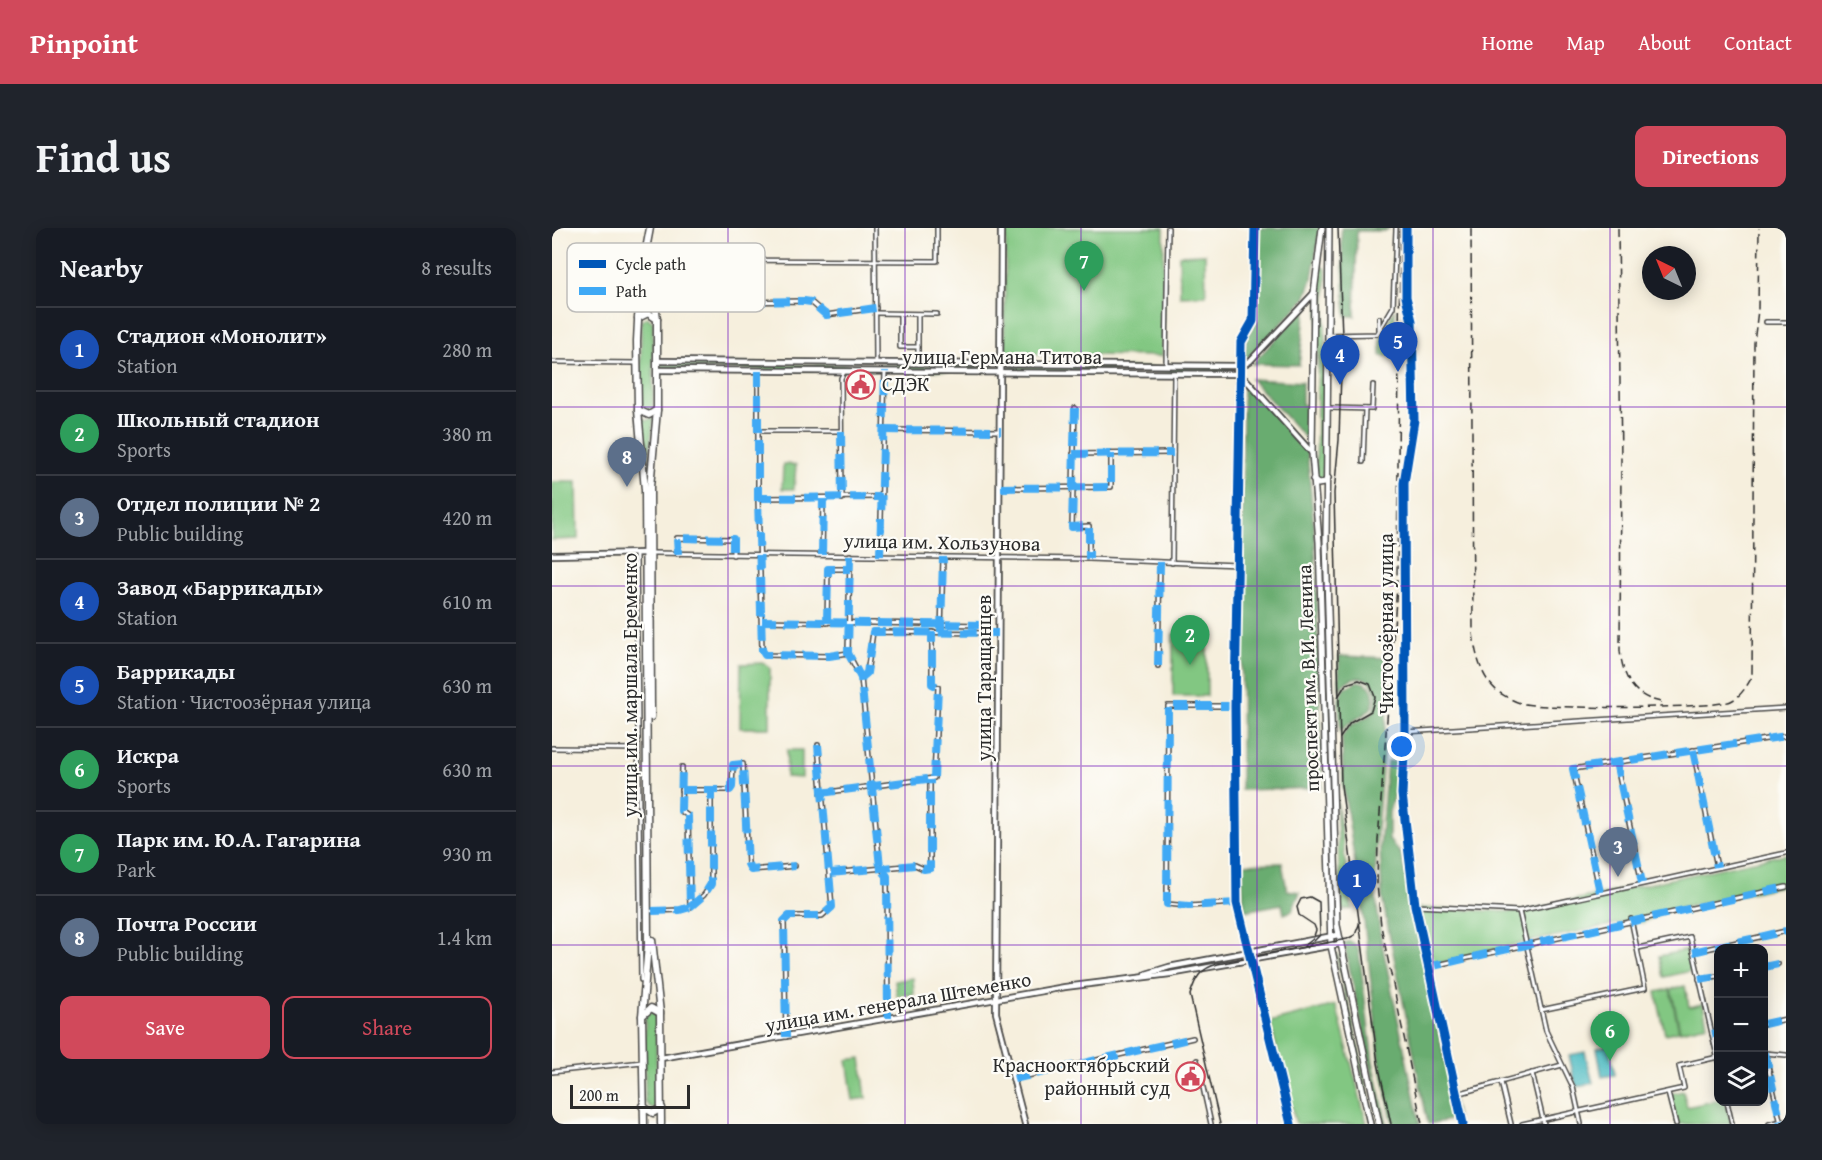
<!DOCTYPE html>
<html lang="en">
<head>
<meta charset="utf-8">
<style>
	:root { --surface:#171b24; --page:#20242c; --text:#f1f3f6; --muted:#9ea1a6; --line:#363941; --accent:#d1495b }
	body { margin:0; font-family:"Gentium Book Plus",serif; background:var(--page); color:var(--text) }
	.controls { position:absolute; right:18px; bottom:18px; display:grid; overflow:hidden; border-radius:12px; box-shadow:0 3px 15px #0003 }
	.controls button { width:54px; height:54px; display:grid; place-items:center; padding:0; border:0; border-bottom:2px solid var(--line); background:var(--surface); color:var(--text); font:30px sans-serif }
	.compass { position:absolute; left:1090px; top:18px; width:54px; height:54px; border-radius:50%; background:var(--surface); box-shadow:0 3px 15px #0003; rotate:317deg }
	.scale { position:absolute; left:18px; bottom:15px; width:120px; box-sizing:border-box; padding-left:6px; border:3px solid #2b2b2b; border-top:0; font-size:16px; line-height:21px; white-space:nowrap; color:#2b2b2b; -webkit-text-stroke:4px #fdfcf7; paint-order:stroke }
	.you { position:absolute; left:850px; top:519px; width:21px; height:21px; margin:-15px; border:4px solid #fff; border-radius:50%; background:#1a73e8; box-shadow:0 0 0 9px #1a73e833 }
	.badge { display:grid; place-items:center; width:39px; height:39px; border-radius:50%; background:var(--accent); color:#fff; font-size:20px; font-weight:700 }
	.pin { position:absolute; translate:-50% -50px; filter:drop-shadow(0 2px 3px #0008) }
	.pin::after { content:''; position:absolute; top:32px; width:21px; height:18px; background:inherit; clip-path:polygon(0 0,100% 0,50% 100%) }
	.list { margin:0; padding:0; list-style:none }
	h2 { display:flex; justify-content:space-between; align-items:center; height:78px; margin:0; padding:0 24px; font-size:26px }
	h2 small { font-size:20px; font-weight:400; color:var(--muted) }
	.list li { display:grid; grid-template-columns:39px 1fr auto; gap:18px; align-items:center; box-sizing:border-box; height:84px; padding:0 24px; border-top:2px solid var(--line) }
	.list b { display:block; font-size:22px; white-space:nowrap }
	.list p { margin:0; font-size:20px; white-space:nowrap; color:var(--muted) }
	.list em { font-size:20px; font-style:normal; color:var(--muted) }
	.actions { display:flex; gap:12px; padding:18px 24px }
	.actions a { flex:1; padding:14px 0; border:2px solid var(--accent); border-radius:12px; text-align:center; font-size:21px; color:var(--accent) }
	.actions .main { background:var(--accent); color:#fff }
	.icon { flex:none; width:33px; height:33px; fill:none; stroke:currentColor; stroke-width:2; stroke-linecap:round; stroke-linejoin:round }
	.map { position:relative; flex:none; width:1234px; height:896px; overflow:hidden; border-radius:12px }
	header { display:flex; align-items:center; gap:36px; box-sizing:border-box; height:84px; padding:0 30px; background:var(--accent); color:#fff }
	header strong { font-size:28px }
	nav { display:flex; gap:33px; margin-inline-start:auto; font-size:21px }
	.intro { display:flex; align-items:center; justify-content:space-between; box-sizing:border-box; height:144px; padding:0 36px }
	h1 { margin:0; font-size:42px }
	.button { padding:15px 27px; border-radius:12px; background:var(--accent); color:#fff; font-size:21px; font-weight:700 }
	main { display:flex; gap:36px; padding:0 36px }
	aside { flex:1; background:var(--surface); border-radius:12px; box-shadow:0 3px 15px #0003 }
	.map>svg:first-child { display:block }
	.green { fill:#82c782; stroke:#567956; stroke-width:1.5 }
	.forest { fill:#69ac70; stroke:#4a6c4e; stroke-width:1.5 }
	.water { fill:#4dbbc2; stroke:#3c7376; stroke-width:1.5 }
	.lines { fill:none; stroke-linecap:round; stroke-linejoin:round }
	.street-casing { stroke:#494846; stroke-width:6 }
	.secondary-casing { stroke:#494846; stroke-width:8 }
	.primary-casing { stroke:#494846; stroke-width:8 }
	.highway-casing { stroke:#494846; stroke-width:9 }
	.street { stroke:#fff; stroke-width:3 }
	.secondary { stroke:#fff; stroke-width:4.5 }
	.primary { stroke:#fff; stroke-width:5 }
	.highway { stroke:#fff; stroke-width:6 }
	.tram { stroke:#2b2b2b; stroke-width:1.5 }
	.rail { stroke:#2b2b2b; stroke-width:1.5; stroke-dasharray:9 4.5; stroke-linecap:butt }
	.quiet { stroke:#3fa9f5; stroke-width:8; stroke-dasharray:15 8; stroke-linecap:butt }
	.cycleway-casing { stroke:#fdfcf7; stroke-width:13 }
	.cycleway { stroke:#0057b8; stroke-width:9 }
	.grid { fill:none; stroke:#7b2cbf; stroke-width:1.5; stroke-opacity:0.55 }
	.labels { text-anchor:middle; stroke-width:4.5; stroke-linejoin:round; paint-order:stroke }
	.street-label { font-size:20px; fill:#2b2b2b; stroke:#fdfcf7 }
	.poi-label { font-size:20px; fill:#2b2b2b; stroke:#fdfcf7; text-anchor:start }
	.key { fill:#fdfcf7; stroke:#bebdba; stroke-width:1.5 }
	.key-label { font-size:16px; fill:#2b2b2b }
</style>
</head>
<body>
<header>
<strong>Pinpoint</strong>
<nav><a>Home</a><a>Map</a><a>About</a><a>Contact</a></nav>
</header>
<div class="intro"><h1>Find us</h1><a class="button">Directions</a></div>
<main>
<aside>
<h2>Nearby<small>8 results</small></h2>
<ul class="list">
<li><span class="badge" style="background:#1a4fb4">1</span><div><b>Стадион «Монолит»</b><p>Station</p></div><em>280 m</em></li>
<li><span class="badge" style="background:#2e9e5b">2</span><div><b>Школьный стадион</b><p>Sports</p></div><em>380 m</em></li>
<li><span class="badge" style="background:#5c6f8a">3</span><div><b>Отдел полиции № 2</b><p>Public building</p></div><em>420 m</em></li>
<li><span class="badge" style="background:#1a4fb4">4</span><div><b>Завод «Баррикады»</b><p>Station</p></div><em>610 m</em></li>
<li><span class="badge" style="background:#1a4fb4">5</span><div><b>Баррикады</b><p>Station · Чистоозёрная улица</p></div><em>630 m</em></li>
<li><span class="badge" style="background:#2e9e5b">6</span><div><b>Искра</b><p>Sports</p></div><em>630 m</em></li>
<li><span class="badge" style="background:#2e9e5b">7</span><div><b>Парк им. Ю.А. Гагарина</b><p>Park</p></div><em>930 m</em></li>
<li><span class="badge" style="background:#5c6f8a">8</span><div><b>Почта России</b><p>Public building</p></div><em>1.4 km</em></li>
</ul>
<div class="actions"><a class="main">Save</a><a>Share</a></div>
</aside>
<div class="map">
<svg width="1234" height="896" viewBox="0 0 1234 896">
	<rect width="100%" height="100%" fill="#fdfcf7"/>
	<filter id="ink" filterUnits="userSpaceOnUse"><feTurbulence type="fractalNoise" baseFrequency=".0167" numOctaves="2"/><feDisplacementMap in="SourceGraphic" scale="12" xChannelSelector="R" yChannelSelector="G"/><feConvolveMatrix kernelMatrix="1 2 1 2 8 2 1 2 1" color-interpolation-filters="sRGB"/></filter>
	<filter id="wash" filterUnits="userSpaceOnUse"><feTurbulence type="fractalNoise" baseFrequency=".008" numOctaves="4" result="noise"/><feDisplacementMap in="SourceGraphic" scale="24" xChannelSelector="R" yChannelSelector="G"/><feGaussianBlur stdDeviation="1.35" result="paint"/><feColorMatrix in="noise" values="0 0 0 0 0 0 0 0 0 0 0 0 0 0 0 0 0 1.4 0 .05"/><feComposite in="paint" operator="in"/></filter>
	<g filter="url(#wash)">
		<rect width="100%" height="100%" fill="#f6efdd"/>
		<g class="green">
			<path d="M454,0H612L610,128L452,126Z"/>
			<path d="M653,26L654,67L628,68L627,27Z"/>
			<path d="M96,35L102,85L89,84Z"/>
			<path d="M769,38L774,41L771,249L767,253L764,249L767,41Z"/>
			<path d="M843,81L841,122L839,128H829V107Z"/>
			<path d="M95,89L101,94V180L96,185L89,181V93Z"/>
			<path d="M109,136L321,137V142L109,141Z"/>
			<path d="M327,137L440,139V143L327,142Z"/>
			<path d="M458,139L680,140L679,144L457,142Z"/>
			<path d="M89,189L94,192L102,190L96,232L93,226Z"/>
			<path d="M231,236L244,237L242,261H230Z"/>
			<path d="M0,254H25L26,311L0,312Z"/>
			<path d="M655,405V468H621V406Z"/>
			<path d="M212,435L218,440V500H188L189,436Z"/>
			<path d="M235,522H250V550L234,549Z"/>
			<path d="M784,566L800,681L789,682Z"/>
			<path d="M1234,626V657L1112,684L1091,695L1080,693L974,714L885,736L878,731L867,680L967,684Z"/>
			<path d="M1135,722L1139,743L1112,749L1107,728Z"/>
			<path d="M784,726L786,727L823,896H820Z"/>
			<path d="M361,750L362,766L345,768L343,753Z"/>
			<path d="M1133,758L1137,779L1151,776L1155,797L1128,803L1119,761Z"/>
			<path d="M1118,761L1127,803L1113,806L1104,764Z"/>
			<path d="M784,777L815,896H744L718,794Z"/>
			<path d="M98,784L103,785L104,789L105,878L100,881L93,874V787Z"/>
			<path d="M309,830L314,870L301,872L295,832Z"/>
			<path d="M1131,863L1135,879L1166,872L1174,874L1179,896H1125L1118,866Z"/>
		</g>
		<g class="forest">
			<path d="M705,0H768L760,51L753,71L695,131L692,128L694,110L705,93Z"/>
			<path d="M789,0H838L832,3H805L803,88H794Z"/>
			<path d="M754,79L747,137L700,136Z"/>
			<path d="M699,151L750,154V176L755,178L754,211Z"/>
			<path d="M693,156L755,222L763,312L770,560L689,562L691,157Z"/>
			<path d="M787,428L839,430L825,601L823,662L829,711L868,896H841L828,835L812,693L791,557L790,508L798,498L820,486C836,458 806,434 787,462Z"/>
			<path d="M806,453C814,455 819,457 821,465C827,489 798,488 788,504L787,471L792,460Z"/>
			<path d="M835,533L846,534L845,556L837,584V612L849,626L905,891L876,896L830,670L828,620Z"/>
			<path d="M730,635L735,662L748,664L740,683L732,686L730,676L692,683L689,636Z"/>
			<path d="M798,713L805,718L807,724L821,834L835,896H831L792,715Z"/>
		</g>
		<g class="water">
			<path d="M1057,817L1063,847L1050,849L1045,820Z"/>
			<path d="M1033,824L1041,855L1024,859L1017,827Z"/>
		</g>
	</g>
	<g filter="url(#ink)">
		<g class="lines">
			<defs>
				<g id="street">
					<path d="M323,0L324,135"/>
					<path d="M703,0L701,93L689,114L683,478L685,675L739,896"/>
					<path d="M854,0V69L860,93L862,192L852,255L853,504L850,566L863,677L911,896"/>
					<path d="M99,23L106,32L385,33V0"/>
					<path d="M176,74L252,73L259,74L274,87L324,80"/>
					<path d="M324,85L385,86"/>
					<path d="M348,86V119H366V86"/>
					<path d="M827,90V101"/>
					<path d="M1214,94H1234"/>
					<path d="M777,107L825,106L841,79L844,0"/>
					<path d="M366,119V135"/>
					<path d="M0,134L84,135"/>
					<path d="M614,137L616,0"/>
					<path d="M206,143V270L210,422L213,427L277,428L296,425"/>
					<path d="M523,180L520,299L537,298V331"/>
					<path d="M777,180L820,181L821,157"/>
					<path d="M332,202L448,203"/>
					<path d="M207,203H289"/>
					<path d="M521,226L621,225"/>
					<path d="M811,234L813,181"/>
					<path d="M449,260L559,259V226"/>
					<path d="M206,270L330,269"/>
					<path d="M290,271L289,150L292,144"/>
					<path d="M84,325L89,752"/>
					<path d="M100,325L537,331L686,337"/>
					<path d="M126,326L125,310L181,311V327"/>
					<path d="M270,327L271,271"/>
					<path d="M298,327L296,425L309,450L328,639L335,648L336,790"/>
					<path d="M328,328L333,144"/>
					<path d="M620,335L622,145"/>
					<path d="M210,393L431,397V404"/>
					<path d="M275,395L276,341H298"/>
					<path d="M389,404L391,329"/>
					<path d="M606,438L608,334"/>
					<path d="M309,450L315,445L321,404L446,405"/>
					<path d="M683,478H616L615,676L637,678L684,675"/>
					<path d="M853,504L1234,480"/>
					<path d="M0,520L85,521"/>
					<path d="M1141,522L1165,639"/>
					<path d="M1064,534L1090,655"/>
					<path d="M129,562H178L180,559L181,537L191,536L196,636L199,642L243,638"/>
					<path d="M269,565L382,550L386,459L380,456V404"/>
					<path d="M279,645L363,637L372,641L378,640V552"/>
					<path d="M1048,664L1021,541L1234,508"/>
					<path d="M864,678L967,683L1234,625"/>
					<path d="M138,679L152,667L159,656V562"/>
					<path d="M100,683L128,682L138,679L136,588L129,583L130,539"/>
					<path d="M967,683L994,803L1021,859L1029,896"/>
					<path d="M1086,720L1138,709L1166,832"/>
					<path d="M1141,724L1234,703"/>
					<path d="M876,739L1234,659"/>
					<path d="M1212,739L1226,736"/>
					<path d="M1147,751L1166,748"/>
					<path d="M989,782L1093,760L1079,691"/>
					<path d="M1212,796L1234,791"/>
					<path d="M1160,806L1166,805"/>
					<path d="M234,809L232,693L237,688H270L280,679L266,517"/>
					<path d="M1213,825L1229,896"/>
					<path d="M1213,825L1234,827"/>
					<path d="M645,832L659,896"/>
					<path d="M0,844L90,834"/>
					<path d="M980,845L992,896"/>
					<path d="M462,851L641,810"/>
					<path d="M949,854L959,896"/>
					<path d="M1116,865L1124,896"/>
					<path d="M905,866L1010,837"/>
					<path d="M1175,874L1180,896"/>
					<path d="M970,896L1132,860L1127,838L1166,829"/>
					<path d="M1217,896L1234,892"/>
				</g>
				<g id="secondary">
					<path d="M449,0L444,785L473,896"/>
					<path d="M105,133L689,138L698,133L762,65"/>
					<path d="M105,142L689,146L760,225"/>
					<path d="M0,327L94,325"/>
					<path d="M594,746L617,739L786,707"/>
					<path d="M109,830L513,759L618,746L788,716"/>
				</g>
				<g id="primary">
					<path d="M770,0L762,65L760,225L767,314L779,718L818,896"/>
					<path d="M777,0L774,313L785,697L827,896"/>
					<path d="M761,252L766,256L772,255L776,250"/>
				</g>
				<g id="highway">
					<path d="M97,23L105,91V182L98,259L99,489"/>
					<path d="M86,90L96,85L105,91"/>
					<path d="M86,182L97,187L105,182"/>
					<path d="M100,712L108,785L109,896"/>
					<path d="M90,788L99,780L108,785"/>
					<path d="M90,878L101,885L110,880"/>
					<path d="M92,896L90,788L96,717L93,262L86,182L85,113L88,53L98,0"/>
				</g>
			</defs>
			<use href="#street" class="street-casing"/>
			<use href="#secondary" class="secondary-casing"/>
			<use href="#primary" class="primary-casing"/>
			<use href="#highway" class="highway-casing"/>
			<use href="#street" class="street"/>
			<use href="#secondary" class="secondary"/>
			<use href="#primary" class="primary"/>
			<use href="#highway" class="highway"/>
			<g class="tram">
				<path d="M786,0L790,108L787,212L782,265L789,557L826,835L839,896"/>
				<path d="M786,469L794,456L807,452L818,456L823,469L819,483L798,495L788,510"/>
				<path d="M752,718L761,711L764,702L762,697L747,687L745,679L749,671L758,669L767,674L768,707L755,720"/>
				<path d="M668,896L638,767C643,751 648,740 666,736L795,711L803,707L808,694"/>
			</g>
			<g class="rail">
				<path d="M848,0L845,358L826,612L825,656L829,698L870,896"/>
				<path d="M919,0L921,404C923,425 929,452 948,465C955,469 964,475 973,476C997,481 1163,481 1179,473C1189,468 1195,458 1200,449L1202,115L1206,82L1207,0"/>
				<path d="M1066,0L1069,233L1068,423C1071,449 1081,469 1109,474"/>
			</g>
			<g class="quiet">
				<path d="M176,74L252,73L259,74L274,87L324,80"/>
				<path d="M206,143V270L210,422L213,427L277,428L296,425"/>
				<path d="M523,180L520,299L537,298V331"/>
				<path d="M332,202L449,203"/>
				<path d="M289,203L290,271"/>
				<path d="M521,226L621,225"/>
				<path d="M449,260L559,259V226"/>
				<path d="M206,270L330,269"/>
				<path d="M126,326L125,310L181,311V327"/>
				<path d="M270,327L271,271"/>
				<path d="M298,327L296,425L309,450L328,639L335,648L336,790"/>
				<path d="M328,328L333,143"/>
				<path d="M210,393L431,397V404"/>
				<path d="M275,395L276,341H298"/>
				<path d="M389,404L391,329"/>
				<path d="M606,438L608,334"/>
				<path d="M309,450L315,445L321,404L446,405"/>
				<path d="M683,478H616L615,676L637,678L685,675"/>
				<path d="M1141,522L1165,639"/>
				<path d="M1064,534L1090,655"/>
				<path d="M129,562H178L180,559L181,537L191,536L196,636L199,642L243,638"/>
				<path d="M269,565L382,550L386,459L380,456V404"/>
				<path d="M279,645L363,637L372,641L378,640V552"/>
				<path d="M1048,664L1021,541L1234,508"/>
				<path d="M138,679L152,667L159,656V562"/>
				<path d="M100,683L128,682L138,679L136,588L129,583L130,539"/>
				<path d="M1141,724L1234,703"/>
				<path d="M876,739L1234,659"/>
				<path d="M1212,739L1226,736"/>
				<path d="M1147,751L1166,748"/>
				<path d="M1212,796L1234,791"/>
				<path d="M1160,806L1166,805"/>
				<path d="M234,809L232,693L237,688H270L280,679L266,517"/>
				<path d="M1213,825L1229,896"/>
				<path d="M462,851L641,810"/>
			</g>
			<defs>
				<g id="cycleway">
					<path d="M703,0L701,93L689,114L683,478L685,675L739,896"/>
					<path d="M854,0V69L860,93L862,192L852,255L853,504L850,566L863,677L911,896"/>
				</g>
			</defs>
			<use href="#cycleway" class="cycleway-casing"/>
			<use href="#cycleway" class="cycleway"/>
		</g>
	</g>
	<path class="grid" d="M176,0V896M353,0V896M529,0V896M705,0V896M881,0V896M1058,0V896M0,179H1234M0,358H1234M0,538H1234M0,717H1234"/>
	<defs>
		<symbol id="civic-ring" viewBox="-11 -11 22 22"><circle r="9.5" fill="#fdfcf7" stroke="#d1495b" stroke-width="1.5"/><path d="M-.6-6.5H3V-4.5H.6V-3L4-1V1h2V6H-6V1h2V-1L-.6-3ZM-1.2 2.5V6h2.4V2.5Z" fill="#d1495b"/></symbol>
	</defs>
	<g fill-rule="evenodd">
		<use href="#civic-ring" x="292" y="140" width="33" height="33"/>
		<use href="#civic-ring" x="622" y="832" width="33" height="33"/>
	</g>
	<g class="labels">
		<g class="street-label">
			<text x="450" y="136">улица Германа Титова</text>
			<text transform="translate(390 314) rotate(1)" y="7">улица им. Хользунова</text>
			<text transform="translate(834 396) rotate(-90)" y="7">Чистоозёрная улица</text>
			<text transform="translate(432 450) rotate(-90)" y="7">улица Таращанцев</text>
			<text transform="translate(756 450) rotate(-92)" y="7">проспект им. В.И. Ленина</text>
			<text transform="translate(78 457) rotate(-90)" y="7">улица им. маршала Еременко</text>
			<text transform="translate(346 774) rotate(-10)" y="7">улица им. генерала Штеменко</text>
		</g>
		<g class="poi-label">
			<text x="330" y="163">СДЭК</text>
			<text x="618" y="844" text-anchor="end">Краснооктябрьский<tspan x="618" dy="23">районный суд</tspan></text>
		</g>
	</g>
	<rect x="15" y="15" width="198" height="69" rx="9" class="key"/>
	<rect x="27" y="32" width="27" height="8" fill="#0057b8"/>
	<rect x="27" y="59" width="27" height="8" fill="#3fa9f5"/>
	<g class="key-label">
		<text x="64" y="42">Cycle path</text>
		<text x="64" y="69">Path</text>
	</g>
</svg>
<div class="controls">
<button>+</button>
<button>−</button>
<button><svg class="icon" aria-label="layers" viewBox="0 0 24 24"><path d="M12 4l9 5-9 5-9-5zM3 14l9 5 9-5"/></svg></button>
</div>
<svg class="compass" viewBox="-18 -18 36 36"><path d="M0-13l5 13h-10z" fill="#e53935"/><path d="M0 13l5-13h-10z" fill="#9ea1a6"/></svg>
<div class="scale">200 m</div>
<div class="you"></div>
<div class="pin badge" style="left:805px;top:682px;background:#1a4fb4">1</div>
<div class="pin badge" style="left:638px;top:437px;background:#2e9e5b">2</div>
<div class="pin badge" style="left:1066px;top:649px;background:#5c6f8a">3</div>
<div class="pin badge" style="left:788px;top:157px;background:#1a4fb4">4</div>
<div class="pin badge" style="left:846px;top:144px;background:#1a4fb4">5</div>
<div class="pin badge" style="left:1058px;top:833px;background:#2e9e5b">6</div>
<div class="pin badge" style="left:532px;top:63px;background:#2e9e5b">7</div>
<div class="pin badge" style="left:75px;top:259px;background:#5c6f8a">8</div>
</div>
</main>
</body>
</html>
